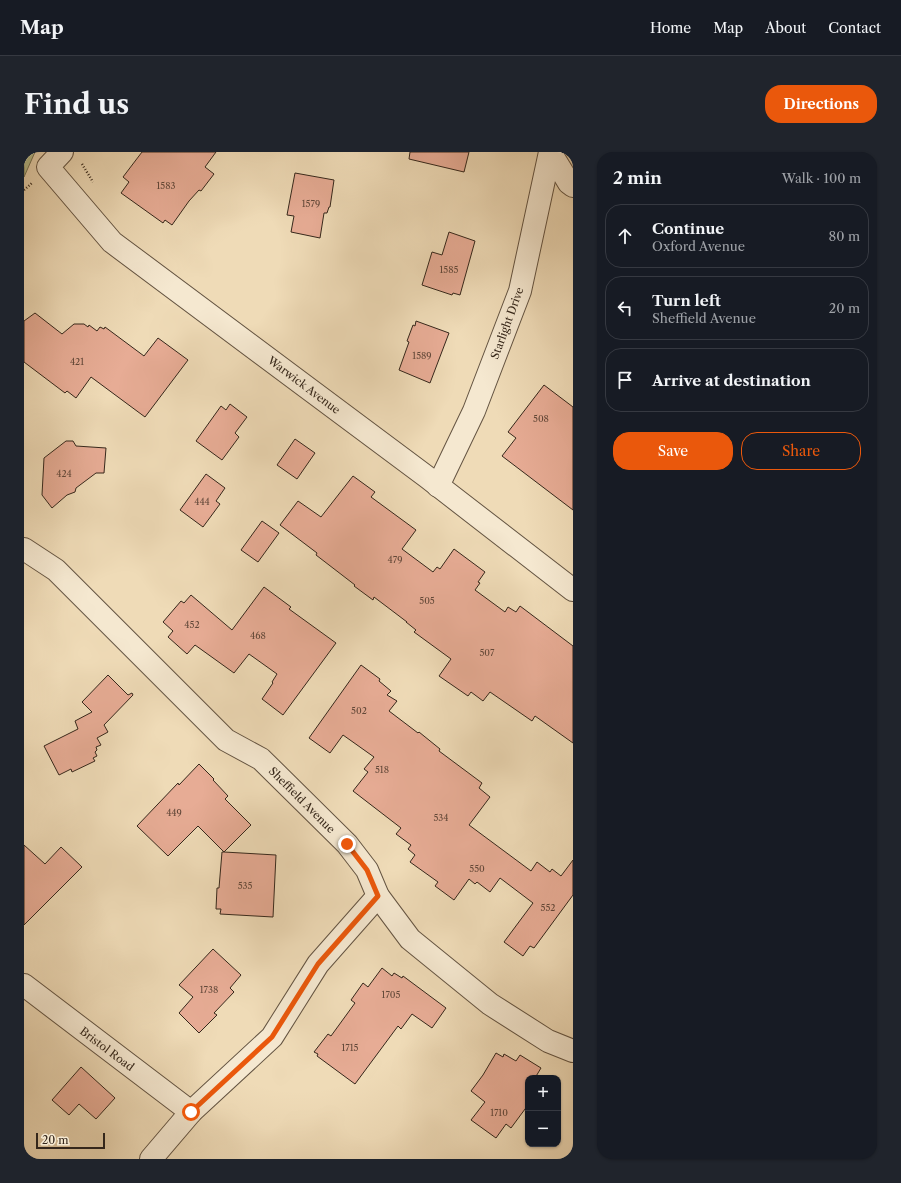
<!DOCTYPE html>
<html lang="en">
<head>
<meta charset="utf-8">
<style>
	:root { --surface:#171b24; --page:#20242c; --text:#f1f3f6; --muted:#9ea1a6; --line:#363941; --accent:#ea580c }
	body { margin:0; font-family:"Libre Caslon Text",serif; background:var(--page); color:var(--text) }
	.controls { position:absolute; right:12px; bottom:12px; display:grid; overflow:hidden; border-radius:8px; box-shadow:0 1px 3px #0004 }
	.controls button { width:36px; height:36px; display:grid; place-items:center; padding:0; border:0; border-bottom:1px solid var(--line); background:var(--surface); color:var(--text); font:20px sans-serif }
	.scale { position:absolute; left:12px; bottom:10px; width:69px; box-sizing:border-box; padding-left:4px; border:2px solid #35271b; border-top:0; font-size:11px; line-height:14px; white-space:nowrap; color:#35271b; -webkit-text-stroke:3px #f5e8d0; paint-order:stroke }
	.stop { position:absolute; width:12px; height:12px; margin:-9px; border:3px solid #ea580c; border-radius:50%; background:#fff }
	.stop.end { background:#ea580c; border-color:#fff; box-shadow:0 1px 4px #0008 }
	.list { margin:0; padding:0; list-style:none }
	h2 { display:flex; justify-content:space-between; align-items:center; height:52px; margin:0; padding:0 16px; font-size:17px }
	h2 small { font-size:13px; font-weight:400; color:var(--muted) }
	.list li { display:grid; grid-template-columns:26px 1fr auto; gap:12px; align-items:center; box-sizing:border-box; height:64px; margin:0 8px 8px; padding:0 8px; border:1px solid var(--line); border-radius:16px }
	.list b { display:block; font-size:15px; white-space:nowrap }
	.list p { margin:0; font-size:13px; white-space:nowrap; color:var(--muted) }
	.list em { font-size:13px; font-style:normal; color:var(--muted) }
	.actions { display:flex; gap:8px; padding:12px 16px }
	.actions a { flex:1; padding:9px 0; border:1px solid var(--accent); border-radius:16px; text-align:center; font-size:14px; color:var(--accent) }
	.actions .main { background:var(--accent); color:#fff }
	.icon { flex:none; width:22px; height:22px; fill:none; stroke:currentColor; stroke-width:2; stroke-linecap:round; stroke-linejoin:round }
	.map { position:relative; flex:none; width:549px; height:1007px; overflow:hidden; border-radius:16px }
	header { display:flex; align-items:center; gap:24px; box-sizing:border-box; height:56px; padding:0 20px; background:var(--surface); border-bottom:1px solid var(--line) }
	header strong { font-size:19px }
	nav { display:flex; gap:22px; margin-inline-start:auto; font-size:14px }
	.intro { display:flex; align-items:center; justify-content:space-between; box-sizing:border-box; height:96px; padding:0 24px }
	h1 { margin:0; font-size:28px }
	.button { padding:10px 18px; border-radius:16px; background:var(--accent); color:#fff; font-size:14px; font-weight:700 }
	main { display:flex; gap:24px; padding:0 24px }
	aside { flex:1; background:var(--surface); border-radius:16px; box-shadow:0 1px 3px #0004 }
	.map>svg:first-child { display:block }
	.green { fill:#b7c08f; stroke:#767455 }
	.building { fill:#e7ac95; stroke:#35271b }
	.lines { fill:none; stroke-linecap:round; stroke-linejoin:round }
	.street-casing { stroke:#645442; stroke-width:24 }
	.path { stroke:#35271b; stroke-width:2.5; stroke-dasharray:1 2; stroke-linecap:butt }
	.street { stroke:#f5e8d0; stroke-width:22 }
	.route { stroke:#ea580c; stroke-width:5 }
	.labels { text-anchor:middle; stroke-width:4; stroke-linejoin:round; paint-order:stroke }
	.number-label { font-size:9px; fill:#62483a }
	.street-label { font-size:11px; fill:#35271b; stroke:#f5e8d0 }
</style>
</head>
<body>
<header>
<strong>Map</strong>
<nav><a>Home</a><a>Map</a><a>About</a><a>Contact</a></nav>
</header>
<div class="intro"><h1>Find us</h1><a class="button">Directions</a></div>
<main>
<div class="map">
<svg width="549" height="1007" viewBox="0 0 549 1007">
	<rect width="100%" height="100%" fill="#efdbb7"/>
	<filter id="stains"><feTurbulence type="fractalNoise" baseFrequency=".005" numOctaves="4"/><feColorMatrix values="0 0 0 0 .2 0 0 0 0 .09 0 0 0 0 .02 0 0 0 .5 -.17"/></filter>
	<radialGradient id="worn" r=".72"><stop offset=".6" stop-color="#630" stop-opacity="0"/><stop offset="1" stop-color="#630" stop-opacity=".3"/></radialGradient>
	<path class="green" d="M0,0H11L0,25Z"/>
	<g class="building">
		<path d="M118,0H192L181,15L190,22L177,39L175,38L165,49L148,73L141,68L139,71L97,41L105,30L99,25Z"/>
		<path d="M386,0H445L440,20L385,7Z"/>
		<path d="M271,21L310,28L306,55H305L303,61H300L296,86L267,80L270,64L263,63Z"/>
		<path d="M425,80L451,89L436,143L429,141L428,143L398,133L408,100L418,103Z"/>
		<path d="M11,161L38,182L50,172H60L64,175L65,173L73,179L76,175L80,177L81,175L120,204L134,186L164,208L121,265L67,225L52,246L43,239L41,241L0,210V169Z"/>
		<path d="M392,169L425,181L406,231L375,218L385,190L383,189L389,173L391,174Z"/>
		<path d="M520,233L549,255V358L478,304L492,286L484,280Z"/>
		<path d="M206,252L223,265L211,281L215,285L198,308L172,289L197,254L202,258Z"/>
		<path d="M271,287L291,301L273,327L253,313Z"/>
		<path d="M42,289H49L52,294L82,296L80,321H72L52,336L51,340L43,343L28,356L18,343L20,306Z"/>
		<path d="M182,322L201,336L192,349L196,352L179,375L156,358Z"/>
		<path d="M329,324L351,340L347,345L392,378L378,397L409,420L413,415L416,417L430,397L461,420L454,430L456,431L451,438L481,460L484,455L492,460L496,454L549,494V591L511,564L508,569L466,540L459,549L447,540L444,544L415,524L427,507L390,480L392,478L382,470H383L350,445L349,448L330,434L331,433L292,403L293,401L256,373L274,349L297,365Z"/>
		<path d="M238,369L255,381L234,410L217,398Z"/>
		<path d="M240,435L267,455L265,457L312,491L259,563L238,547L249,531L248,530L253,522L225,502L210,521L171,493L163,502L144,485L149,479L139,470L157,449L160,451L167,443L208,478Z"/>
		<path d="M337,513L356,527L355,529L367,539L363,543L373,549L365,559L394,581L395,580L416,597L415,599L458,631L455,636L466,645L445,673L507,719L513,710L526,720L528,717L537,724L549,708V743L510,796L506,794L499,804L480,790L509,751L476,726L466,740L453,730L451,732L445,727L430,748L411,734L414,730L386,710L391,703L384,697L387,693L372,682L377,676L329,639L344,620L340,617L350,605L319,583L306,601L285,586Z"/>
		<path d="M84,523L104,543L108,541L109,543L80,573L84,580L73,586L77,593L72,595L73,598L71,600L73,604L69,606L71,609L48,620L47,617L35,623L20,594L54,577L51,569L68,560L58,550Z"/>
		<path d="M175,612L190,627L189,628L204,644L201,647L227,673L200,700L252,703L249,765L196,762L197,757H192L193,736H195L198,700H200L174,674L144,704L113,674L154,631L155,633Z"/>
		<path d="M0,693L21,712L37,695L58,715L0,773Z"/>
		<path d="M189,797L217,823L206,836L210,840L190,861L193,863L175,881L155,861L169,845L155,833Z"/>
		<path d="M358,816L368,824L370,821L378,826L379,824L422,856L408,876L388,862L377,877L374,874L331,932L293,904L294,902L290,900L304,882L307,884L331,851L327,848L339,831L344,835Z"/>
		<path d="M472,901L479,905L480,902L492,909L496,903L517,916L511,926H504V953L487,976L482,972L472,986L447,968L461,950L447,939L459,923Z"/>
		<path d="M57,915L91,946L72,967L55,952L45,963L28,948Z"/>
	</g>
	<g class="lines">
		<defs>
			<g id="street">
				<path d="M38,0L24,15L88,90L403,325L549,438"/>
				<path d="M526,0L545,31L549,34"/>
				<path d="M414,334L450,259L496,139L526,0"/>
				<path d="M0,397L32,418L202,588L237,607L323,692L343,718L354,744L386,787L466,852L524,889L549,899"/>
				<path d="M0,833L167,960"/>
				<path d="M127,1007L167,960L248,885L294,812L354,744"/>
			</g>
		</defs>
		<use href="#street" class="street-casing"/>
		<g class="path">
			<path d="M58,12L69,30"/>
			<path d="M0,38L8,31"/>
		</g>
		<use href="#street" class="street"/>
	</g>
	<g class="lines">
		<path class="route" d="M167,960L248,885L294,812L354,744L343,718L323,692"/>
	</g>
	<g class="labels">
		<g class="number-label">
			<text x="142" y="37">1583</text>
			<text x="287" y="55">1579</text>
			<text x="425" y="121">1585</text>
			<text x="398" y="207">1589</text>
			<text x="53" y="213">421</text>
			<text x="517" y="270">508</text>
			<text x="40" y="325">424</text>
			<text x="178" y="353">444</text>
			<text x="371" y="411">479</text>
			<text x="403" y="452">505</text>
			<text x="168" y="476">452</text>
			<text x="234" y="487">468</text>
			<text x="463" y="504">507</text>
			<text x="335" y="562">502</text>
			<text x="358" y="621">518</text>
			<text x="150" y="664">449</text>
			<text x="417" y="669">534</text>
			<text x="453" y="720">550</text>
			<text x="221" y="737">535</text>
			<text x="524" y="759">552</text>
			<text x="185" y="841">1738</text>
			<text x="367" y="846">1705</text>
			<text x="326" y="899">1715</text>
			<text x="475" y="964">1710</text>
		</g>
		<g class="street-label">
			<text transform="translate(483 171) rotate(-70)" y="4">Starlight Drive</text>
			<text transform="translate(280 233) rotate(37)" y="4">Warwick Avenue</text>
			<text transform="translate(278 648) rotate(45)" y="4">Sheffield Avenue</text>
			<text transform="translate(83 897) rotate(37)" y="4">Bristol Road</text>
		</g>
	</g>
	<rect width="100%" height="100%" filter="url(#stains)"/>
	<rect width="100%" height="100%" fill="url(#worn)"/>
</svg>
<div class="controls">
<button>+</button>
<button>−</button>
</div>
<div class="scale">20 m</div>
<div class="stop" style="left:167px;top:960px"></div>
<div class="stop end" style="left:323px;top:692px"></div>
</div>
<aside>
<h2>2 min<small>Walk · 100 m</small></h2>
<ul class="list">
<li><svg class="icon" aria-label="ahead" viewBox="0 0 24 24"><path d="M12 20V5M6 11l6-6 6 6"/></svg><div><b>Continue</b><p>Oxford Avenue</p></div><em>80 m</em></li>
<li><svg class="icon" aria-label="left" viewBox="0 0 24 24"><path d="M17 20v-9H6M10 6l-5 5 5 5"/></svg><div><b>Turn left</b><p>Sheffield Avenue</p></div><em>20 m</em></li>
<li><svg class="icon" aria-label="arrive" viewBox="0 0 24 24"><path d="M6 21V4h12l-3 4 3 4H6"/></svg><div><b>Arrive at destination</b></div></li>
</ul>
<div class="actions"><a class="main">Save</a><a>Share</a></div>
</aside>
</main>
</body>
</html>
